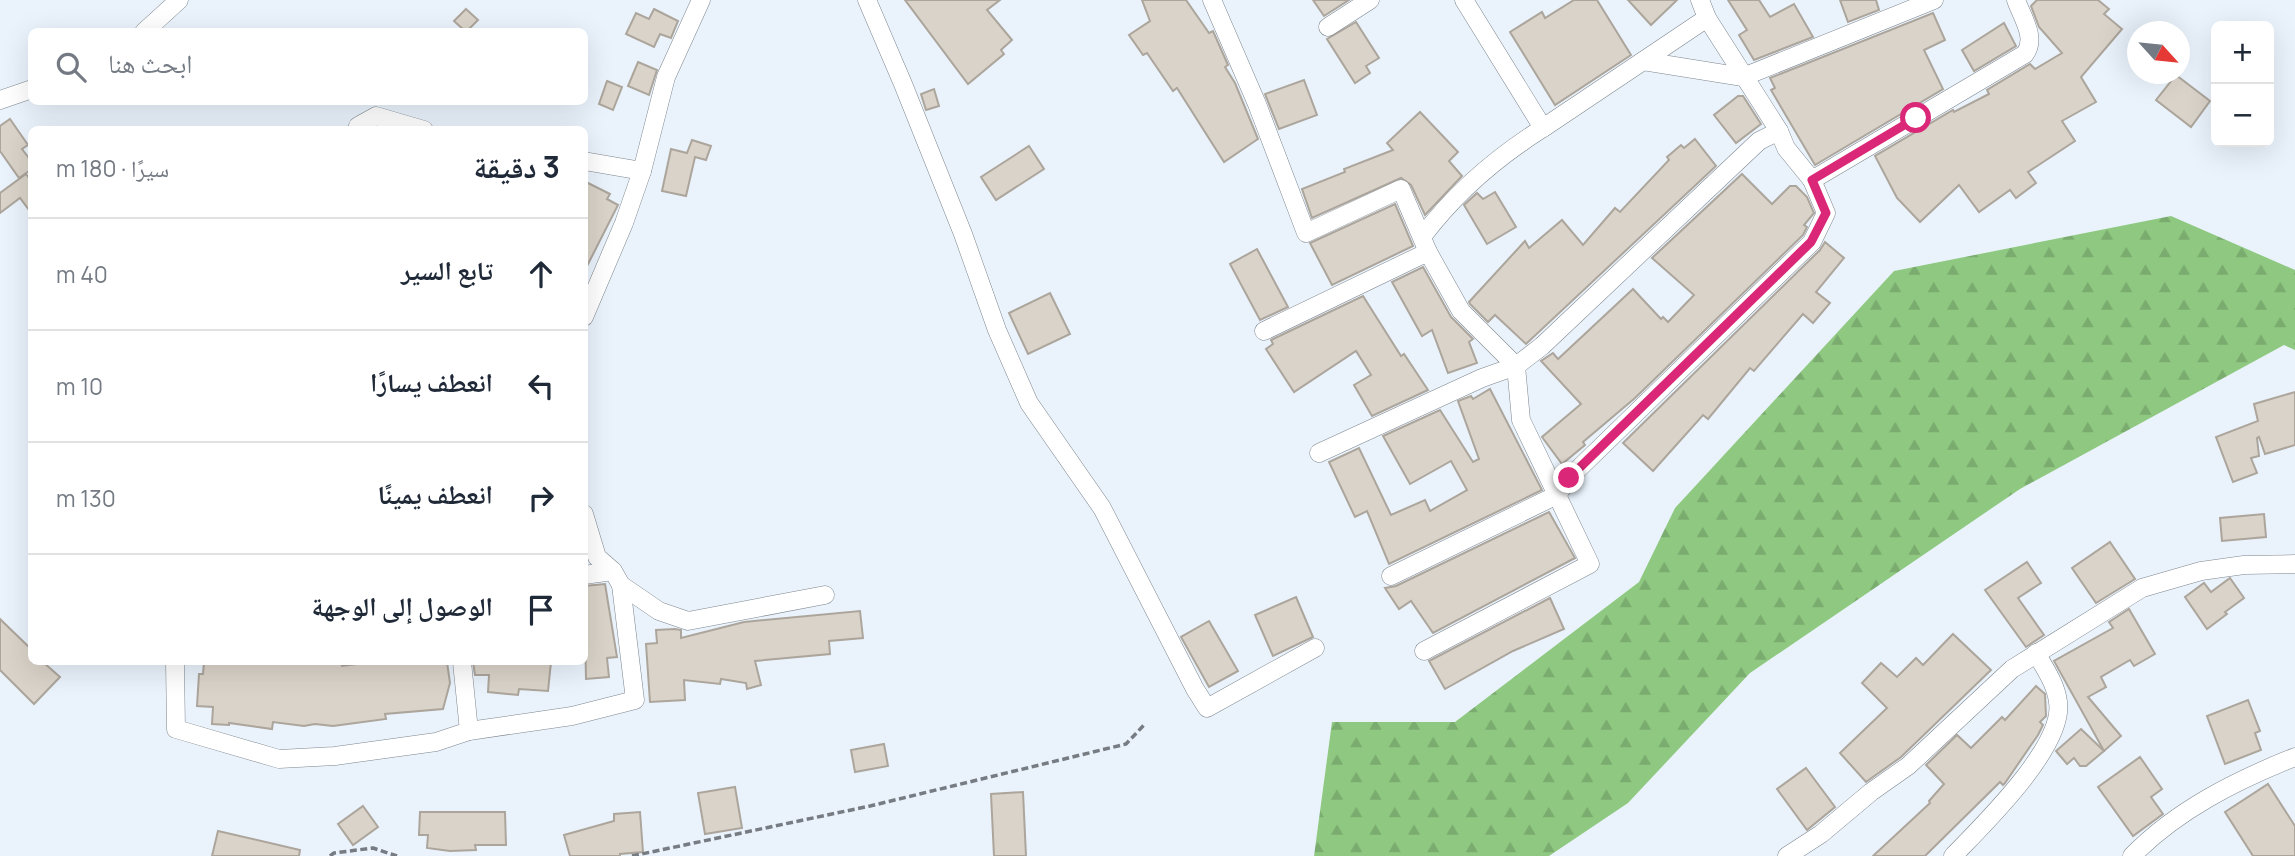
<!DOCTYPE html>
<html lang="ar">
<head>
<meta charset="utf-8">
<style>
	:root { --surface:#fff; --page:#f2f2f3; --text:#1f2937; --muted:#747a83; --line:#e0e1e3 }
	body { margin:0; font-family:Manrope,"Noto Naskh Arabic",sans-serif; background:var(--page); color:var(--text); direction:rtl }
	.controls { position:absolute; right:21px; top:21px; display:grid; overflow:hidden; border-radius:10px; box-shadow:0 7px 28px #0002 }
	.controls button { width:63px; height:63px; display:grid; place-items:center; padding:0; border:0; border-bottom:2px solid var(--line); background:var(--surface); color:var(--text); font:35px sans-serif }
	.compass { position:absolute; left:2127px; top:21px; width:63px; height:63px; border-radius:50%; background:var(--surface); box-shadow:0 7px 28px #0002; rotate:117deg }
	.stop { position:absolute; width:21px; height:21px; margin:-16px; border:5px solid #db2777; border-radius:50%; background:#fff }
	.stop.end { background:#db2777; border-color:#fff; box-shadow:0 2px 7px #0008 }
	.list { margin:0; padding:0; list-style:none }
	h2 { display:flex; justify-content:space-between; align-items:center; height:91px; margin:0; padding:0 28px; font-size:30px }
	h2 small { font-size:23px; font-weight:400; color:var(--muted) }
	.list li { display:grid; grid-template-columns:46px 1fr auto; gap:21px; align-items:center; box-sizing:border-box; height:112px; padding:0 28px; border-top:2px solid var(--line) }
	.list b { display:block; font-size:26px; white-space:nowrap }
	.list em { font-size:23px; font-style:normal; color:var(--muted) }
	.icon { flex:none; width:38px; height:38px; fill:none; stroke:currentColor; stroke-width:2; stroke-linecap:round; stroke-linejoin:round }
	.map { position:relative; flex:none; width:2295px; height:856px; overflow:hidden; direction:ltr }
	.search { position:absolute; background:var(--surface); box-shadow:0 7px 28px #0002; left:28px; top:28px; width:560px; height:77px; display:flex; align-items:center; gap:18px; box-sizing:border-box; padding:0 24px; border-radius:10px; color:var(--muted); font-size:26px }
	.panel { position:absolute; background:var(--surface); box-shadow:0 7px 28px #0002; left:28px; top:126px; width:560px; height:539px; border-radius:10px; direction:rtl }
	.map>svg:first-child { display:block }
	.forest { fill:url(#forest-firs) }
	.building { fill:#dad3c9; stroke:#aca59c; stroke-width:2 }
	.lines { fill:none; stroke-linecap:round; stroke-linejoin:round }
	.minor-casing { stroke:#7e868e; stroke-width:19 }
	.path { stroke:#767c82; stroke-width:3.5; stroke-dasharray:7 3.5; stroke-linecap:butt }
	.minor { stroke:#fff; stroke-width:18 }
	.route { stroke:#db2777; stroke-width:9 }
</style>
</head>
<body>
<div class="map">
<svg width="2295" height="856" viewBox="0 0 2295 856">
	<defs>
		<pattern id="forest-firs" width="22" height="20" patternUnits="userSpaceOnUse" patternTransform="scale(1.75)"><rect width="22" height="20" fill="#8fc981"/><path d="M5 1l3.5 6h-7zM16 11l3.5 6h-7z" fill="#7bac6f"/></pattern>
	</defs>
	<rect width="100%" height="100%" fill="#eaf3fc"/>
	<path class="forest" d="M2171,216L2295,270V350L2284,345L2020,489L1750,673L1628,803L1549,856H1314L1332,722H1455L1639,582L1675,508L1894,271Z"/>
	<g class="building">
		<path d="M905,0H1000L987,10L1012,40L1001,50L1004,54L968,84Z"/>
		<path d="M1142,0H1186L1209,33L1213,31L1228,65L1225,67L1235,83L1258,139L1224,162L1177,88L1173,91L1147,53L1143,55L1129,35L1150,21Z"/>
		<path d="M1313,0H1349L1324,16Z"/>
		<path d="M1574,0H1597L1631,55L1555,105L1510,32L1542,12L1545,18Z"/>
		<path d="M1628,0H1677L1651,25Z"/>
		<path d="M1728,0H1759L1770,17L1794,4L1813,37L1754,60L1739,35L1747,30Z"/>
		<path d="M1840,0H1876L1879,10L1848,22Z"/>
		<path d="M2037,0H2098L2109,9L2104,14L2122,29L2081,77L2096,102L2062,121L2075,141L2028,172L2036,183L2016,198L2010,190L1979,212L1959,185L1920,222L1897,198L1875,156L1953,110L1954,112L1989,94L1987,90L2030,64L2035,69L2062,53L2039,27L2031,6Z"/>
		<path d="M466,9L478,20L466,32L454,21Z"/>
		<path d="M654,9L678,21L671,38L660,34L654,47L626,34L636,13L649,19Z"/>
		<path d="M1933,13L1945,40L1924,50L1943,89L1815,165L1771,90L1775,88L1770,78Z"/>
		<path d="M1356,22L1379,58L1366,66L1370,73L1355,83L1327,39Z"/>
		<path d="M2004,23L2016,46L1974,71L1962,50Z"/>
		<path d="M638,62L657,70L649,95L628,86Z"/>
		<path d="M2176,75L2210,101L2191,127L2156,100Z"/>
		<path d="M1304,80L1317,115L1279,129L1265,94Z"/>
		<path d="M607,81L622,87L613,110L599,104Z"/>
		<path d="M934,89L939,106L926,110L921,94Z"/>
		<path d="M1738,96H1743L1761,124L1736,143L1714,115Z"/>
		<path d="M1420,112L1458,152L1449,161L1462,176L1425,215L1411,185L1401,178L1312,218L1302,189L1345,172L1344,169L1393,150L1387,143Z"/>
		<path d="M10,119L28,145L22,149L32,162V169L19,178L0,151V126Z"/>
		<path d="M1695,139L1716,166L1526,344L1495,315L1488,322L1470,304L1469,302L1525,241L1529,248L1562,220L1583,245L1615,208L1620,212L1669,160L1667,157L1681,145L1684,148Z"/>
		<path d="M692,140L711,146L706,160L695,157L686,196L662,191L671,149L687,153Z"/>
		<path d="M1029,146L1044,169L996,200L981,177Z"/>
		<path d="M26,174L32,182V214L20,198L0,213V193Z"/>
		<path d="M1742,174L1772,204L1790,186H1796L1807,197L1814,213L1804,225L1807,227L1803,235L1635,398L1583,442L1585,445L1562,464L1542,437L1581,404L1541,361L1553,353L1558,359L1633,289L1661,319L1663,317L1668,322L1694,295L1652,258Z"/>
		<path d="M584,181L610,194L607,199L618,205L584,272Z"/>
		<path d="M1495,192L1516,227L1487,244L1464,205L1477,193L1483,199Z"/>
		<path d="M1395,204L1413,246L1332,285L1310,243Z"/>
		<path d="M1825,242L1844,258L1816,292L1830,303L1813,323L1803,314L1754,371L1750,368L1708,419L1703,415L1653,471L1623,443L1820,250Z"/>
		<path d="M1257,249L1288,307L1260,320L1230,264Z"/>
		<path d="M1423,267L1451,317L1473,339L1469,342L1477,363L1448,373L1432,330L1422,336L1392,282Z"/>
		<path d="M1050,293L1070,334L1028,354L1009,313Z"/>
		<path d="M1363,296L1401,356L1404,354L1428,390L1372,416L1354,385L1371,375L1356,351L1294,392L1266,349L1273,344L1271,340Z"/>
		<path d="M1490,389L1542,490L1389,564L1367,511L1355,517L1329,462L1359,448L1391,515L1425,500L1430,511L1467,490L1451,461L1410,484L1383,436L1440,410L1473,462L1479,459L1458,401L1471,396L1473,399Z"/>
		<path d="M2295,392V445L2265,454L2259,437L2257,438L2259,456L2251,458L2257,473L2233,482L2216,437L2258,421L2254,404Z"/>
		<path d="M1549,512L1575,558L1433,633L1411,601L1399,609L1385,588L1396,586Z"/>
		<path d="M2264,514L2266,537L2222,541L2220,518Z"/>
		<path d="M2110,542L2135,579L2096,603L2072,568Z"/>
		<path d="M2027,562L2041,583L2018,598L2044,635L2026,647L1985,590Z"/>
		<path d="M2230,578L2244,598L2225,612L2227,614L2207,629L2185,597L2204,583L2211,592Z"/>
		<path d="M605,584L617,657L607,658L609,677L586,679L584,586Z"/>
		<path d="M1296,597L1313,637L1273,656L1255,615Z"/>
		<path d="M1550,598L1564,629L1513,651L1445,689L1429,661Z"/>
		<path d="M2129,609L2155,654L2134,666L2130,660L2101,677L2106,687L2088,697L2121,736L2104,751L2054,661L2113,628L2109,622Z"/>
		<path d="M860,611L863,638L829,641L830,654L755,661L761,685L747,689L746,683L721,679L720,684L684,680L685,700L650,702L646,644L657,643L656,630L675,629L681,630V638L744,622Z"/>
		<path d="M0,619L32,650V662H43L60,677L34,704L0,670Z"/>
		<path d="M1209,621L1238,671L1209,687L1181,637Z"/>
		<path d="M1953,634L1991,670L1901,757L1866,782L1840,753L1887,708L1862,683L1881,663L1897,677L1916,658L1923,665Z"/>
		<path d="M204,662H341L342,666L373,662H447L450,683L443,709L385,714L386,719L333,726L315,724L304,726L273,722L272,729L229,723V725L212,724L213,707L197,706L199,674H203Z"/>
		<path d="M473,662H551L548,691L519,689L518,695L488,692L489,675H475Z"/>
		<path d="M2036,686L2045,694L2046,716L2040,722L2043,725L2038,735L2005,783L2003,785L2000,782L1925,856H1873L1930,803L1929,801L1944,784L1926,765L1957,735L1971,748L2002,717L2005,720Z"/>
		<path d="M2248,700L2260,731L2255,733L2261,750L2225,764L2207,716Z"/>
		<path d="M2081,729L2104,751L2086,766H2080L2074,758L2067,764L2056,751Z"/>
		<path d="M884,744L888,766L855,772L851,750Z"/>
		<path d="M2140,757L2162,789L2151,797L2163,814L2133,836L2098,787Z"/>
		<path d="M1806,768L1835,807L1807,830L1777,789Z"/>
		<path d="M2268,784L2295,826V856H2253L2225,812Z"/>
		<path d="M735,787L742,828L705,834L698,793Z"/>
		<path d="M1023,792L1026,856H994L991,794Z"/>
		<path d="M363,806L378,827L353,845L338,824Z"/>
		<path d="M420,812H505L506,845H475L476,850L450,851L427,848L428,835H419Z"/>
		<path d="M640,812L643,852L620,854V856H570L564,835L614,821V814Z"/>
		<path d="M218,831L300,850L299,856H212Z"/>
	</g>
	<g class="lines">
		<defs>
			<g id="minor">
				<path d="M867,0L903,84L963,234L997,330L1029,403L1102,508L1195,689L1207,708L1315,648"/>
				<path d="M1212,0L1257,104L1306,233L1401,189L1428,252"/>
				<path d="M1464,0L1543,128L1643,61L1743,77L1934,0"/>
				<path d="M1700,0L1707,18"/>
				<path d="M1328,27L1370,0"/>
				<path d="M144,32L179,0"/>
				<path d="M1643,61L1707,18L1779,131"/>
				<path d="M0,100L32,89"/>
				<path d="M357,130L358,126L376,116L424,130"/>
				<path d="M584,161L642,171"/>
				<path d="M1422,237C1455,193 1497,157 1543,128"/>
				<path d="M584,317L624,223L642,171L666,77L701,0"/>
				<path d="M1264,331L1428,252L1461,311L1516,366L1521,420L1590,564L1424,651"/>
				<path d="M1319,453L1482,378L1516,366L1542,346L1759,141L1779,131L1786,148L1812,180L2025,54C2037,38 2022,17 2016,0"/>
				<path d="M584,514L597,557L613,571L621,585L659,611L688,621L825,595"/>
				<path d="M584,575L613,571"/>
				<path d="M1391,576L1557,495L1569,478L1812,242L1826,213L1812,180"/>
				<path d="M175,662L176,729L279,759L335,756L436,742L469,731L572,716L635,700L621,585"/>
				<path d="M462,662L469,731"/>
				<path d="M1787,856L1821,834L1871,792L1908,766L2012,669L2142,588L2201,571L2244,565L2295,564"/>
				<path d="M1953,856C1982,826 2065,746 2058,702C2056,684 2045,669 2036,653"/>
				<path d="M2132,856C2177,810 2235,781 2295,757"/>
			</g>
		</defs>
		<use href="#minor" class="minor-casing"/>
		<g class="path">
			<path d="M330,856L334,853L373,848L397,856"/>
			<path d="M632,856L870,806L1126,744L1144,725"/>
		</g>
		<use href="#minor" class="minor"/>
	</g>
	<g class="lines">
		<path class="route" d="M1569,478L1811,242L1826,213L1812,180L1916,118"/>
	</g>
</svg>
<div class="controls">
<button>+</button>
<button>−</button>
</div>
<svg class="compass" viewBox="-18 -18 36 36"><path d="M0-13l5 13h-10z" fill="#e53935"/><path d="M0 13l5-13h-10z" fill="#747a83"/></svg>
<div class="stop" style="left:1916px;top:118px"></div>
<div class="stop end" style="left:1569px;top:478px"></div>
<div class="search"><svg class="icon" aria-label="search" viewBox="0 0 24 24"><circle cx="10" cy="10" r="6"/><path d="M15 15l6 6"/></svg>ابحث هنا</div>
<section class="panel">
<h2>3 دقيقة<small>سيرًا · 180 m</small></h2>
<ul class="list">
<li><svg class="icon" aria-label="ahead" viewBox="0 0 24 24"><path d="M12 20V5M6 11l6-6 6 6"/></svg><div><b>تابع السير</b></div><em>40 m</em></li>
<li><svg class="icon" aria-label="left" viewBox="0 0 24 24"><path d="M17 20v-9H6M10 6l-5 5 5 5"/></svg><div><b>انعطف يسارًا</b></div><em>10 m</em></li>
<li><svg class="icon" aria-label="right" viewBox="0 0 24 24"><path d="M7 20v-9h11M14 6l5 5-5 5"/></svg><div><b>انعطف يمينًا</b></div><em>130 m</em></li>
<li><svg class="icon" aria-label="arrive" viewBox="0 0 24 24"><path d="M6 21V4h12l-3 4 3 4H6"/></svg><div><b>الوصول إلى الوجهة</b></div></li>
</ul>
</section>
</div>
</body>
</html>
